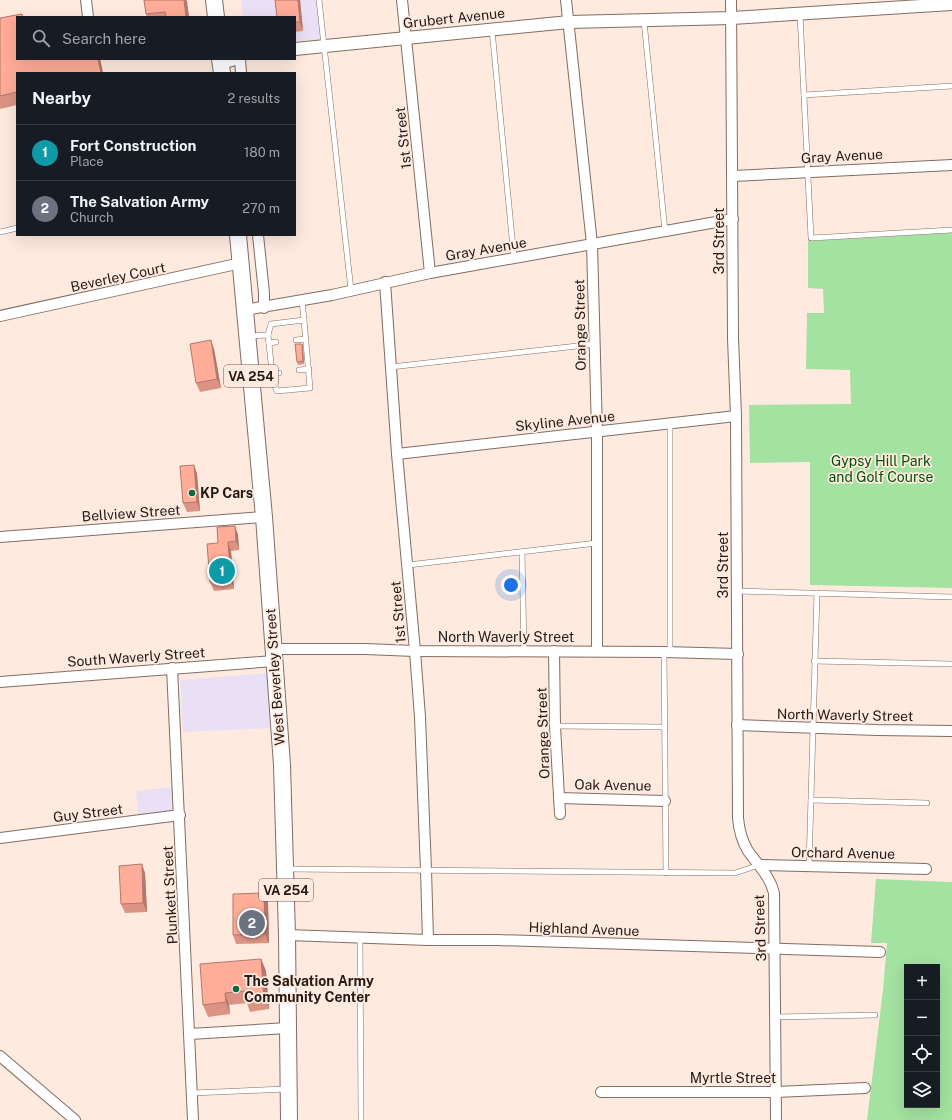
<!DOCTYPE html>
<html lang="en">
<head>
<meta charset="utf-8">
<style>
	:root { --surface:#171b24; --page:#242831; --text:#f1f3f6; --muted:#9ea1a6; --line:#363941; --accent:#7c3aed }
	body { margin:0; font-family:"Public Sans",sans-serif; background:var(--page); color:var(--text) }
	.controls { position:absolute; right:12px; bottom:12px; display:grid; overflow:hidden; border-radius:0px; box-shadow:0 4px 16px #0002 }
	.controls button { width:36px; height:36px; display:grid; place-items:center; padding:0; border:0; border-bottom:1px solid var(--line); background:var(--surface); color:var(--text); font:20px sans-serif }
	.you { position:absolute; left:511px; top:585px; width:14px; height:14px; margin:-10px; border:3px solid #fff; border-radius:50%; background:#1a73e8; box-shadow:0 0 0 6px #1a73e833 }
	.badge { display:grid; place-items:center; width:26px; height:26px; border-radius:50%; background:var(--accent); color:#fff; font-size:13px; font-weight:700 }
	.pin { position:absolute; translate:-50% -50%; border:2px solid #fff; box-shadow:0 1px 4px #0006 }
	.list { margin:0; padding:0; list-style:none }
	h2 { display:flex; justify-content:space-between; align-items:center; height:52px; margin:0; padding:0 16px; font-size:17px }
	h2 small { font-size:13px; font-weight:400; color:var(--muted) }
	.list li { display:grid; grid-template-columns:26px 1fr auto; gap:12px; align-items:center; box-sizing:border-box; height:56px; padding:0 16px; border-top:1px solid var(--line) }
	.list b { display:block; font-size:15px; white-space:nowrap }
	.list p { margin:0; font-size:13px; white-space:nowrap; color:var(--muted) }
	.list em { font-size:13px; font-style:normal; color:var(--muted) }
	.icon { flex:none; width:22px; height:22px; fill:none; stroke:currentColor; stroke-width:2; stroke-linecap:round; stroke-linejoin:round }
	.map { position:relative; flex:none; width:952px; height:1120px; overflow:hidden }
	.search { position:absolute; background:var(--surface); box-shadow:0 4px 16px #0002; left:16px; top:16px; width:280px; height:44px; display:flex; align-items:center; gap:10px; box-sizing:border-box; padding:0 14px; border-radius:0px; color:var(--muted); font-size:15px }
	.panel { position:absolute; background:var(--surface); box-shadow:0 4px 16px #0002; left:16px; top:72px; width:280px; height:164px; border-radius:0px }
	.map>svg:first-child { display:block }
	.commercial { fill:#eae0f5 }
	.green { fill:#a3e2a0; fill-rule:evenodd }
	.lines { fill:none; stroke-linecap:round; stroke-linejoin:round }
	.service-casing { stroke:#806d64; stroke-width:6 }
	.minor-casing { stroke:#806d64; stroke-width:12 }
	.tertiary-casing { stroke:#806d64; stroke-width:14 }
	.primary-casing { stroke:#806d64; stroke-width:18 }
	.service { stroke:#fff; stroke-width:5 }
	.minor { stroke:#fff; stroke-width:10 }
	.tertiary { stroke:#fff; stroke-width:12 }
	.primary { stroke:#fff; stroke-width:16 }
	.wall { fill:#db9484 }
	.shaded-wall { fill:#b2786b }
	.building { fill:#ffac99; stroke:#b2786b }
	.poi-dot { fill:#08693d; stroke:#ffeadf; stroke-width:1.5 }
	.labels { text-anchor:middle; stroke-width:3.5; stroke-linejoin:round; paint-order:stroke }
	.shield { fill:#ffeadf; stroke:#645853; stroke-width:1 }
	.shield-label { font-size:13px; font-weight:bold; fill:#221a17 }
	.street-label { font-size:14px; fill:#221a17; stroke:#ffeadf }
	.park-label { font-size:14px; fill:#025309; stroke:#ffeadf }
	.poi-label { font-size:14px; font-weight:bold; fill:#221a17; stroke:#ffeadf; text-anchor:start }
</style>
</head>
<body>
<div class="map">
<svg width="952" height="1120" viewBox="0 0 952 1120">
	<rect width="100%" height="100%" fill="#ffeadf"/>
	<g class="commercial">
		<path d="M241,0H317L322,39L295,41V17H243Z"/>
		<path d="M269,673L273,728L183,732L180,680Z"/>
		<path d="M173,787L174,811L138,815L136,791Z"/>
	</g>
	<g class="green">
		<path d="M952,233V588L810,585V462L750,463L749,405L851,404L850,370L806,369L807,313H824L823,289L808,288V241Z"/>
		<path d="M876,879L952,882V1120H867L883,990L887,943H871ZM907,967H937V1105H907Z"/>
	</g>
	<g class="lines">
		<defs>
			<g id="service">
				<path d="M319,0L351,290"/>
				<path d="M800,15L811,238L952,230"/>
				<path d="M644,21L665,231"/>
				<path d="M492,30L514,258"/>
				<path d="M804,95L952,86"/>
				<path d="M0,232L17,228"/>
				<path d="M302,300L304,320"/>
				<path d="M268,335L271,324L304,320L310,388L277,391L273,381"/>
				<path d="M248,336L268,335L273,381L253,383"/>
				<path d="M296,340L306,339"/>
				<path d="M269,343L276,342"/>
				<path d="M391,367L595,344"/>
				<path d="M299,370L309,369"/>
				<path d="M272,373H279"/>
				<path d="M522,552L524,651"/>
				<path d="M408,565L597,543"/>
				<path d="M737,591L952,597"/>
				<path d="M664,652L666,873"/>
				<path d="M670,652V423"/>
				<path d="M814,661L952,664"/>
				<path d="M555,726L665,727"/>
				<path d="M811,800L927,803"/>
				<path d="M809,866L817,593"/>
				<path d="M288,869L735,873L759,865"/>
				<path d="M360,937L361,1120"/>
				<path d="M776,1017L875,1015"/>
				<path d="M193,1093L286,1089"/>
			</g>
			<g id="minor">
				<path d="M86,0L88,17"/>
				<path d="M402,0L430,273"/>
				<path d="M566,0L592,244L597,432V651"/>
				<path d="M731,0L733,338L736,416L738,818C739,830 742,841 748,851C758,865 770,876 774,893L776,1120"/>
				<path d="M240,59L241,73"/>
				<path d="M733,176L952,165"/>
				<path d="M258,235L264,293V308"/>
				<path d="M385,282L397,454L415,651L420,717L426,870L428,940"/>
				<path d="M245,310L332,295L430,273L733,219"/>
				<path d="M0,316L241,263"/>
				<path d="M397,454L736,416"/>
				<path d="M0,537L264,517"/>
				<path d="M274,649H365L415,651L664,652L738,654"/>
				<path d="M554,651L555,726L560,814"/>
				<path d="M172,668L193,1120"/>
				<path d="M0,682L274,661"/>
				<path d="M737,725L877,730L952,731"/>
				<path d="M559,798L665,801"/>
				<path d="M0,838L180,815"/>
				<path d="M759,865L926,869"/>
				<path d="M287,935L428,940H497L880,952"/>
				<path d="M190,1034L288,1028"/>
				<path d="M0,1056L75,1120"/>
				<path d="M601,1092H776L865,1088"/>
			</g>
			<g id="tertiary">
				<path d="M295,49L569,22L732,18L952,4"/>
				<path d="M221,63L235,59"/>
			</g>
			<g id="primary">
				<path d="M214,0L216,17"/>
				<path d="M220,59L222,73"/>
				<path d="M238,235L264,517L282,765L287,935L289,1120"/>
			</g>
		</defs>
		<use href="#service" class="service-casing"/>
		<use href="#minor" class="minor-casing"/>
		<use href="#tertiary" class="tertiary-casing"/>
		<use href="#primary" class="primary-casing"/>
		<use href="#service" class="service"/>
		<use href="#minor" class="minor"/>
		<use href="#tertiary" class="tertiary"/>
		<use href="#primary" class="primary"/>
	</g>
	<g class="wall">
		<path d="M144,0H186L189,17H147L146,14Z"/>
		<path d="M275,0H300L303,31L295,32V17Z"/>
		<path d="M22,14L23,17H17V59H100L103,73H17V105L0,109V18Z"/>
		<path d="M302,344L303,347L304,364L298,365L297,362Z"/>
		<path d="M214,349L221,388L200,392L196,383Z"/>
		<path d="M194,465L197,474L200,511L187,512L183,503Z"/>
		<path d="M235,526L238,535L239,550L231,551L234,589L214,591L210,582L218,543Z"/>
		<path d="M145,873L147,912L125,913L121,904Z"/>
		<path d="M264,893L268,902L269,943L236,944L233,935Z"/>
		<path d="M261,959L266,971L269,1009L250,1012L247,1003L229,1005L230,1014L208,1017L203,1005Z"/>
	</g>
	<g class="shaded-wall">
		<path d="M184,0H186L187,1L189,17H186Z"/>
		<path d="M298,0H300L303,31L300,22Z"/>
		<path d="M98,59H100L103,73H101Z"/>
		<path d="M211,340L214,349L221,388L217,379Z"/>
		<path d="M302,344L303,347L304,364L303,361Z"/>
		<path d="M194,465L197,474L200,511L197,502Z"/>
		<path d="M235,526L238,535L239,550L236,541Z"/>
		<path d="M228,542L231,551L234,589L231,580Z"/>
		<path d="M142,864L145,873L147,912L143,903Z"/>
		<path d="M264,893L268,902L269,943L265,934Z"/>
		<path d="M261,959L266,971L269,1009L264,997Z"/>
		<path d="M225,993L229,1005L230,1014L226,1002Z"/>
	</g>
	<g class="building">
		<path d="M144,0H184L186,17H166L165,12L146,14Z"/>
		<path d="M275,0H298L300,22H295V17H277Z"/>
		<path d="M22,14L23,17H17V59H98L101,73H17V92L0,96V18Z"/>
		<path d="M211,340L217,379L196,383L190,344Z"/>
		<path d="M295,344H302L303,361L297,362Z"/>
		<path d="M194,465L197,502L183,503L180,466Z"/>
		<path d="M235,526L236,541L228,542L231,580L210,582L207,544L218,543L217,527Z"/>
		<path d="M142,864L143,903L121,904L119,866Z"/>
		<path d="M264,893L265,934L233,935V894Z"/>
		<path d="M261,959L264,997L246,1000L245,991L225,993L226,1002L203,1005L200,964Z"/>
	</g>
	<g class="poi-dot">
		<circle cx="192" cy="493" r="4"/>
		<circle cx="236" cy="989" r="4"/>
	</g>
	<g class="labels">
		<g class="shield">
			<rect x="224" y="365" width="54" height="22" rx="3"/>
			<rect x="259" y="879" width="54" height="22" rx="3"/>
		</g>
		<g class="shield-label">
			<text x="251" y="381">VA 254</text>
			<text x="286" y="895">VA 254</text>
		</g>
		<g class="street-label">
			<text transform="translate(454 18) rotate(-6)" y="5">Grubert Avenue</text>
			<text transform="translate(403 138) rotate(-96)" y="5">1st Street</text>
			<text transform="translate(842 156) rotate(-3)" y="5">Gray Avenue</text>
			<text transform="translate(719 241) rotate(-90)" y="5">3rd Street</text>
			<text transform="translate(486 249) rotate(-10)" y="5">Gray Avenue</text>
			<text transform="translate(118 277) rotate(-12)" y="5">Beverley Court</text>
			<text transform="translate(580 325) rotate(-91)" y="5">Orange Street</text>
			<text transform="translate(565 421) rotate(-6)" y="5">Skyline Avenue</text>
			<text transform="translate(131 513) rotate(-4)" y="5">Bellview Street</text>
			<text transform="translate(723 565) rotate(-90)" y="5">3rd Street</text>
			<text transform="translate(398 612) rotate(-95)" y="5">1st Street</text>
			<text x="506" y="642">North Waverly Street</text>
			<text transform="translate(136 657) rotate(-4)" y="5">South Waverly Street</text>
			<text transform="translate(275 677) rotate(-94)" y="5">West Beverley Street</text>
			<text transform="translate(845 715) rotate(1)" y="5">North Waverly Street</text>
			<text transform="translate(543 733) rotate(-92)" y="5">Orange Street</text>
			<text transform="translate(613 785) rotate(1)" y="5">Oak Avenue</text>
			<text transform="translate(88 813) rotate(-7)" y="5">Guy Street</text>
			<text transform="translate(843 853) rotate(1)" y="5">Orchard Avenue</text>
			<text transform="translate(170 895) rotate(-93)" y="5">Plunkett Street</text>
			<text transform="translate(760 928) rotate(-92)" y="5">3rd Street</text>
			<text transform="translate(584 929) rotate(2)" y="5">Highland Avenue</text>
			<text x="733" y="1083">Myrtle Street</text>
		</g>
		<g class="park-label">
			<text x="881" y="466">Gypsy Hill Park<tspan x="881" dy="16">and Golf Course</tspan></text>
		</g>
		<g class="poi-label">
			<text x="200" y="498">KP Cars</text>
			<text x="244" y="986">The Salvation Army<tspan x="244" dy="16">Community Center</tspan></text>
		</g>
	</g>
</svg>
<div class="controls">
<button>+</button>
<button>−</button>
<button><svg class="icon" aria-label="locate" viewBox="0 0 24 24"><circle cx="12" cy="12" r="6"/><path d="M12 2v4M12 18v4M2 12h4M18 12h4"/></svg></button>
<button><svg class="icon" aria-label="layers" viewBox="0 0 24 24"><path d="M12 4l9 5-9 5-9-5zM3 14l9 5 9-5"/></svg></button>
</div>
<div class="you"></div>
<div class="pin badge" style="left:222px;top:571px;background:#0f9aa8">1</div>
<div class="pin badge" style="left:252px;top:923px;background:#6b7280">2</div>
<div class="search"><svg class="icon" aria-label="search" viewBox="0 0 24 24"><circle cx="10" cy="10" r="6"/><path d="M15 15l6 6"/></svg>Search here</div>
<section class="panel">
<h2>Nearby<small>2 results</small></h2>
<ul class="list">
<li><span class="badge" style="background:#0f9aa8">1</span><div><b>Fort Construction</b><p>Place</p></div><em>180 m</em></li>
<li><span class="badge" style="background:#6b7280">2</span><div><b>The Salvation Army</b><p>Church</p></div><em>270 m</em></li>
</ul>
</section>
</div>
</body>
</html>
